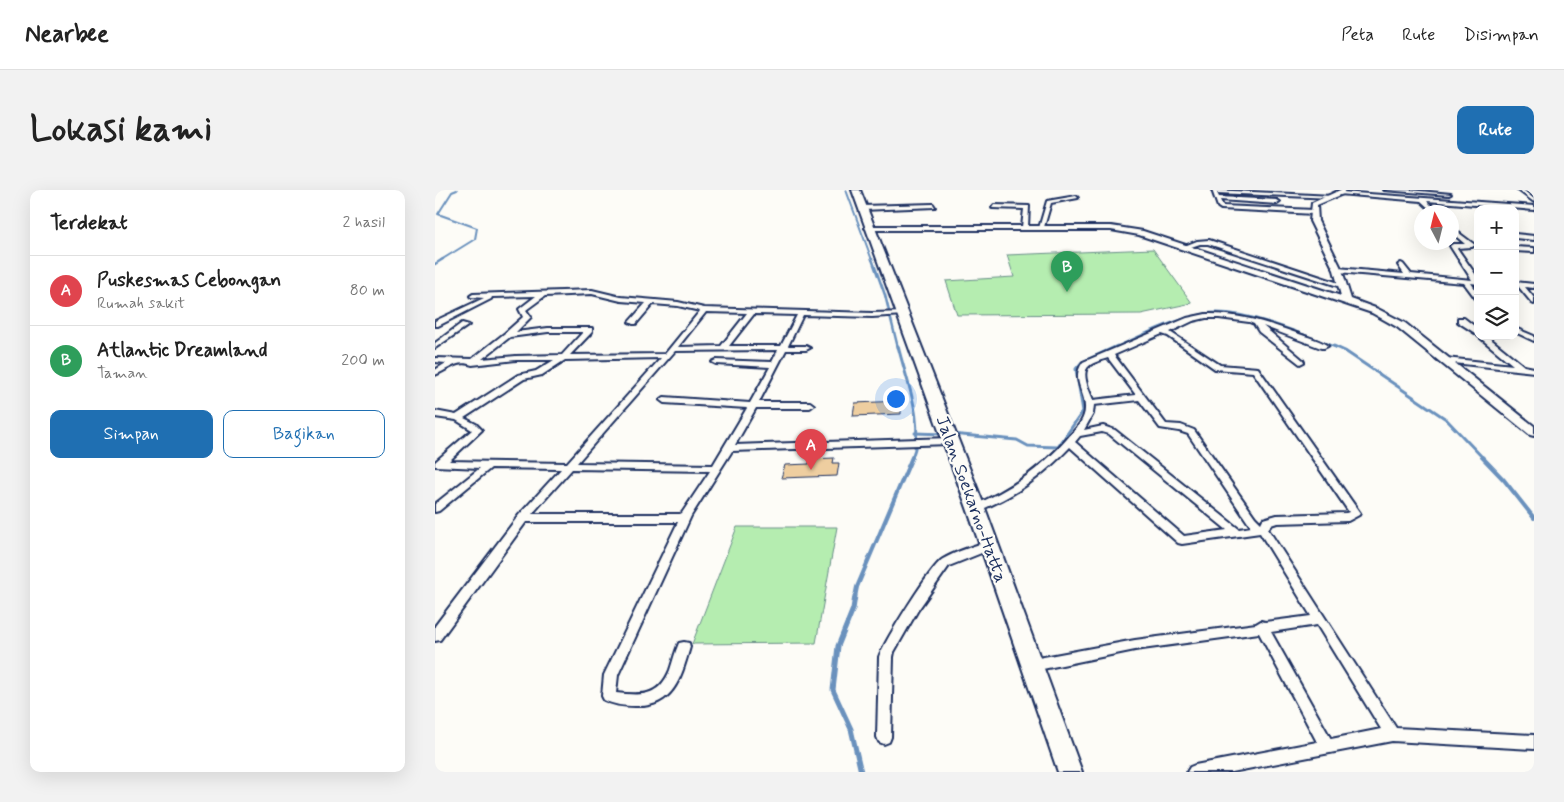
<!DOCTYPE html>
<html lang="id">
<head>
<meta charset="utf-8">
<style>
	:root { --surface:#fff; --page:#f2f2f2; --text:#222; --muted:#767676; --line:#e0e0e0; --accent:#1f6fb2 }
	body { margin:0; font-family:Mynerve,sans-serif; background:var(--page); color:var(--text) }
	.controls { position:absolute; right:15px; top:15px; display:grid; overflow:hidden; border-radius:10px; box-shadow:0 5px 20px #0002 }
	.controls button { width:45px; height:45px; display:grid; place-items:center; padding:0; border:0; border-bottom:1px solid var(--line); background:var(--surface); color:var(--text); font:25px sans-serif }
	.compass { position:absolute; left:979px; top:15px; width:45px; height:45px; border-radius:50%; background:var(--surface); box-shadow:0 5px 20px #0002; rotate:353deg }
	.you { position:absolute; left:460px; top:208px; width:18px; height:18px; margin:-12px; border:4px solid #fff; border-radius:50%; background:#1a73e8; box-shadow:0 0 0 8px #1a73e833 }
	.badge { display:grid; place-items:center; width:32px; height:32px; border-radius:50%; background:var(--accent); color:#fff; font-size:16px; font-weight:700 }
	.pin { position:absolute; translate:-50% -41px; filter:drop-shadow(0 1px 2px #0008) }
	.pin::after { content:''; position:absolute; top:26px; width:18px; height:15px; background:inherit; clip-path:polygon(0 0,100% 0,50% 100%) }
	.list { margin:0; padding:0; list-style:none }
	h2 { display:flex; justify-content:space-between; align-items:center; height:65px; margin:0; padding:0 20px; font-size:21px }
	h2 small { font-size:16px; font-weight:400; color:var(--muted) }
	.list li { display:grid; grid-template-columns:32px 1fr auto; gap:15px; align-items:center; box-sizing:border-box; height:70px; padding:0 20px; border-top:1px solid var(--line) }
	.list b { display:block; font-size:19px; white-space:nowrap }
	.list p { margin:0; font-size:16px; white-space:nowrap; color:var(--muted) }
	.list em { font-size:16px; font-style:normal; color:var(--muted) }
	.actions { display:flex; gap:10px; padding:15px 20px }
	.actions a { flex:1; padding:11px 0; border:1px solid var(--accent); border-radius:10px; text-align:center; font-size:18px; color:var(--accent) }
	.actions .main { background:var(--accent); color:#fff }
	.icon { flex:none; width:28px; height:28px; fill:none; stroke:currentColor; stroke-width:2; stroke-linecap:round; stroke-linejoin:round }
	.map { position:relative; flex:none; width:1099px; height:582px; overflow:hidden; border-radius:10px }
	header { display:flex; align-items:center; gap:30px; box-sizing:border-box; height:70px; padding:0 25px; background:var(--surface); border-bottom:1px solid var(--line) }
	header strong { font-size:24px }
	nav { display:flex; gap:28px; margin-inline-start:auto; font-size:18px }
	.intro { display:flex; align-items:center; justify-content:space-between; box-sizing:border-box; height:120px; padding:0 30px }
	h1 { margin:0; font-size:35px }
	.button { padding:12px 22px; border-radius:10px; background:var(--accent); color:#fff; font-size:18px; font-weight:700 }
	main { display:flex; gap:30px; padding:0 30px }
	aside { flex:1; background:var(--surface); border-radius:10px; box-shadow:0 5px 20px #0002 }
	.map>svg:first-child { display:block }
	.green { fill:#b5edb0; stroke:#688e87 }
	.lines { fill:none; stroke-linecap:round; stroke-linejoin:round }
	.stream-far4 { stroke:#6a91bd; stroke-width:2 }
	.stream-far3 { stroke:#6a91bd; stroke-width:2.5 }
	.stream-far2 { stroke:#6a91bd; stroke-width:3 }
	.stream-far1 { stroke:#6a91bd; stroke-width:4 }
	.stream { stroke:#6a91bd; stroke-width:5 }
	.building { fill:#eecea0; stroke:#1b2f5e }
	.street-casing { stroke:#1b2f5e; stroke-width:4 }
	.secondary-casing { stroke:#1b2f5e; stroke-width:4 }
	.primary-casing { stroke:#1b2f5e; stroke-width:4 }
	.street { fill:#fdfcf7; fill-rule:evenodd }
	.secondary { fill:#fdfcf7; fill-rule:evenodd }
	.primary { fill:#fdfcf7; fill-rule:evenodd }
	.labels { text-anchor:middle; stroke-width:4.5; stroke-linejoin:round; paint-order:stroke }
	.street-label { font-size:18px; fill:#1b2f5e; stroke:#fdfcf7 }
</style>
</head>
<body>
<header>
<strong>Nearbee</strong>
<nav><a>Peta</a><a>Rute</a><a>Disimpan</a></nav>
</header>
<div class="intro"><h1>Lokasi kami</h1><a class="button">Rute</a></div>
<main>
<aside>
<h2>Terdekat<small>2 hasil</small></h2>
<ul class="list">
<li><span class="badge" style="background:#e0444e">A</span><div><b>Puskesmas Cebongan</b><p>Rumah sakit</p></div><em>80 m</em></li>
<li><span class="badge" style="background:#2e9e5b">B</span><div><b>Atlantic Dreamland</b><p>Taman</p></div><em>200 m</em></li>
</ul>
<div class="actions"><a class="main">Simpan</a><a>Bagikan</a></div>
</aside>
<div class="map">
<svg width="1099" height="582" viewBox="0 0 1099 582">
	<rect width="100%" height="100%" fill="#fdfcf7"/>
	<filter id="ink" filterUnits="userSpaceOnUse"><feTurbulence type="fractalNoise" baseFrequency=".02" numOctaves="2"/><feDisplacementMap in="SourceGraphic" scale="10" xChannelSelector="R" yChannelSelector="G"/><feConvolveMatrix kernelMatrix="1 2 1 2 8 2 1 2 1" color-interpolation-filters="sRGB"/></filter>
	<g filter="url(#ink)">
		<g class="green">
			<path d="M718,59L757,113L706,124L522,125L511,91L579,87L572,65Z"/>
			<path d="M302,337H402L381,453L257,454Z"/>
		</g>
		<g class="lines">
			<g class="stream-far4">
				<path d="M411,0L437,70"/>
				<path d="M6,70L40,49L42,38L3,24L17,2L22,0"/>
			</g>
			<g class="stream-far3">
				<path d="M437,69L450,105L463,158"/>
				<path d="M0,74L8,69"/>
				<path d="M679,158C708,145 737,130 769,124C805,117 868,144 902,158"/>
			</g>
			<g class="stream-far2">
				<path d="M463,156C471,190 491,234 477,268"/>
				<path d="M899,156L910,161L1011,229L1048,268"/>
				<path d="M480,243L509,244"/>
				<path d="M516,244L582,250L593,256L623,257L648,221L641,179L647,172L682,156"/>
			</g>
			<g class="stream-far1">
				<path d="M1047,267L1069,290L1099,328"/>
				<path d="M420,407L422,397L477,267"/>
			</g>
			<path class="stream" d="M420,406L418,419L403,456L398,500L416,539L426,582"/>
		</g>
		<g class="building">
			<path d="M466,211V224L418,226L420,213Z"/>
			<path d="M399,268L398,273H404L402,286L346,288L350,275L374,274L375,269Z"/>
		</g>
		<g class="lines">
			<defs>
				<g id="street">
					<path d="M777,0L897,6L899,7L897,8L782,3L784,7L842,10L845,12L842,14L785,10L788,16L879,20L882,22L879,24L786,19L783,17Z"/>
					<path d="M949,0H974L1016,4L1014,5Z"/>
					<path d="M1083,0H1088L1099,9V12Z"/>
					<path d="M906,2L1099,16V20L992,11L1003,22H998L986,11L904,4Z"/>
					<path d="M641,6L643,8L616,13L609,37L604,38L612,11Z"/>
					<path d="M498,14L500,17L427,20L424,18L427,16Z"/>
					<path d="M559,15L594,16L593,37L590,39L587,37L589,19L557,18Z"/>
					<path d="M1016,37L1040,55L1037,57L1022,58L1043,88V94L1036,93L1043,103V110L1041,109L1029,93L903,82L900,80L903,78L969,84L963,75L966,73L968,74L976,84L1037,90L1015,56L1018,54H1030L1016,42Z"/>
					<path d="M1080,44L1099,46V50L1080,48Z"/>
					<path d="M774,50L910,95L911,96L906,97L773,54H765L750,59L747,57L762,51Z"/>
					<path d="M1080,57L1099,58V62L1080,61Z"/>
					<path d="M1080,92L1099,94V98L1090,97L1099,108V114L1097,113L1083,96H1080Z"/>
					<path d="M157,100L186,107L243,112L269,118L437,123L471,122L472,123L469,125L437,127L368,125L353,156H371L375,158L371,160H351L324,212H375L379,215L375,218H321L300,255L515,248L520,251L515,254L297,261L256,326L183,485L181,503C206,506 224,507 235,480C238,471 240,462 244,453L249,452L254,453L255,457C246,488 238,518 200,516C189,516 179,515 169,510L167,506L169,485L243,332H91L5,450L0,451V436L84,325L126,279L56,278L4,321L0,322V314L45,278L0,276V272L37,240L21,230L0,227V221L21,225L83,185L101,181L119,170H81L37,175C22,169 13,180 0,185V180L11,173L0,172V168L37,169L70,143L88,127L84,119L101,106L57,107L56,109L3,136H0V131L49,108L36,107L35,106L38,104ZM157,104L186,111L211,113L194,132L198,134H201L218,114L243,116L265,121L230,164L135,165L157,142V138H113L81,142L96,127L91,120L110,106ZM271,122L312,123L286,156L243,157ZM319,124L362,125L346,156H294ZM113,142H148L127,165L81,166L47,169L75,147ZM343,160L337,172L281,170L277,172L281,174L335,177L315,213L229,207L225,210L229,213L312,218L278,275L142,273L240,161ZM226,168L132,273L14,271L47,240L41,234L29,228L89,189L107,185L130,170ZM137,279L275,281L247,323L245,324H97Z"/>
					<path d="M771,124C804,123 836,134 867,145C876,148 886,151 893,156L889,158H886L828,136L868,170L869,172L865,174L824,142L819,134L814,132L784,128H771L758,131L735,142L785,175L823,178L925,323L924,325L913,331L842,333L836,335L833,339L961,538L1099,545V559L957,551L797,582H752L755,577L760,575L882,552L824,443L700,460L598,481L593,479L591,475L593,471L598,469L700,450L821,434L826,431L830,432L876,426L825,343L747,354L743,353L635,257C607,286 582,305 545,320L541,321L536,318L537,316C578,299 610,276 638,242C643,236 650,228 650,219C651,201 635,190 648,172L752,128ZM727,144L733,146L780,179L818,182L914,322L911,323L842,325L828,329L826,333L820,327L759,240L746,235L731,234L679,165ZM673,168L701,205L658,210C655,202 645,183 654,176C659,172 667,170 673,168ZM704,210L725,238L744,241L753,244L816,337L804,339L680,240L668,236L649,240L658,224L659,215ZM667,242L674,244L792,340L749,346L640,252L645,246ZM882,435L946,539L896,549L836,442Z"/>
					<path d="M1023,128H1029L1043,139V145L1023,132Z"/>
					<path d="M27,133L34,135L0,158V153Z"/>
					<path d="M1080,138L1099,146V151L1080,142Z"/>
					<path d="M1043,146H1052L1089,176L1099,178V182L1010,172L1006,170L1010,168L1078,175Z"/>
					<path d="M555,351L559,352L561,355L559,358L514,376L483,420L459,462L458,467L456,547L454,552L449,554L444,552L442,547L444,467C449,452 496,376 508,369C520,362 541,355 555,351Z"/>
				</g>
				<path id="secondary" d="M905,0H911L908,4L882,15L883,31L907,80L916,109L943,119L970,133L1099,236V246L1095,245L962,137L937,123L704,45L676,40H434L430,38L434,36H676L708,41L906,106L899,80L875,31L877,13Z"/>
				<path id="primary" d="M417,0H425L550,318L647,582H623L532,318Z"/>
			</defs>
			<use href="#street" class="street-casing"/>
			<use href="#secondary" class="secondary-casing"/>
			<use href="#primary" class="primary-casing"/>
			<use href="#street" class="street"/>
			<use href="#secondary" class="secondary"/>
			<use href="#primary" class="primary"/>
		</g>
	</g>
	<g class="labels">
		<g class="street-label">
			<text transform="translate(537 309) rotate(70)" y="6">Jalan Soekarno-Hatta</text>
		</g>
	</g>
</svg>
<div class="controls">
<button>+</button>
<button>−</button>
<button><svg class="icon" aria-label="layers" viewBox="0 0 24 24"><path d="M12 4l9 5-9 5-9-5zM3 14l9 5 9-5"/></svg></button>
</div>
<svg class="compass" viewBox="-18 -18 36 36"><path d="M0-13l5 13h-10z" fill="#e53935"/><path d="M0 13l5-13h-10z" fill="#767676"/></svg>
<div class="you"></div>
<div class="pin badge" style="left:376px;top:280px;background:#e0444e">A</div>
<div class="pin badge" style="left:632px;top:102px;background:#2e9e5b">B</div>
</div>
</main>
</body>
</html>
